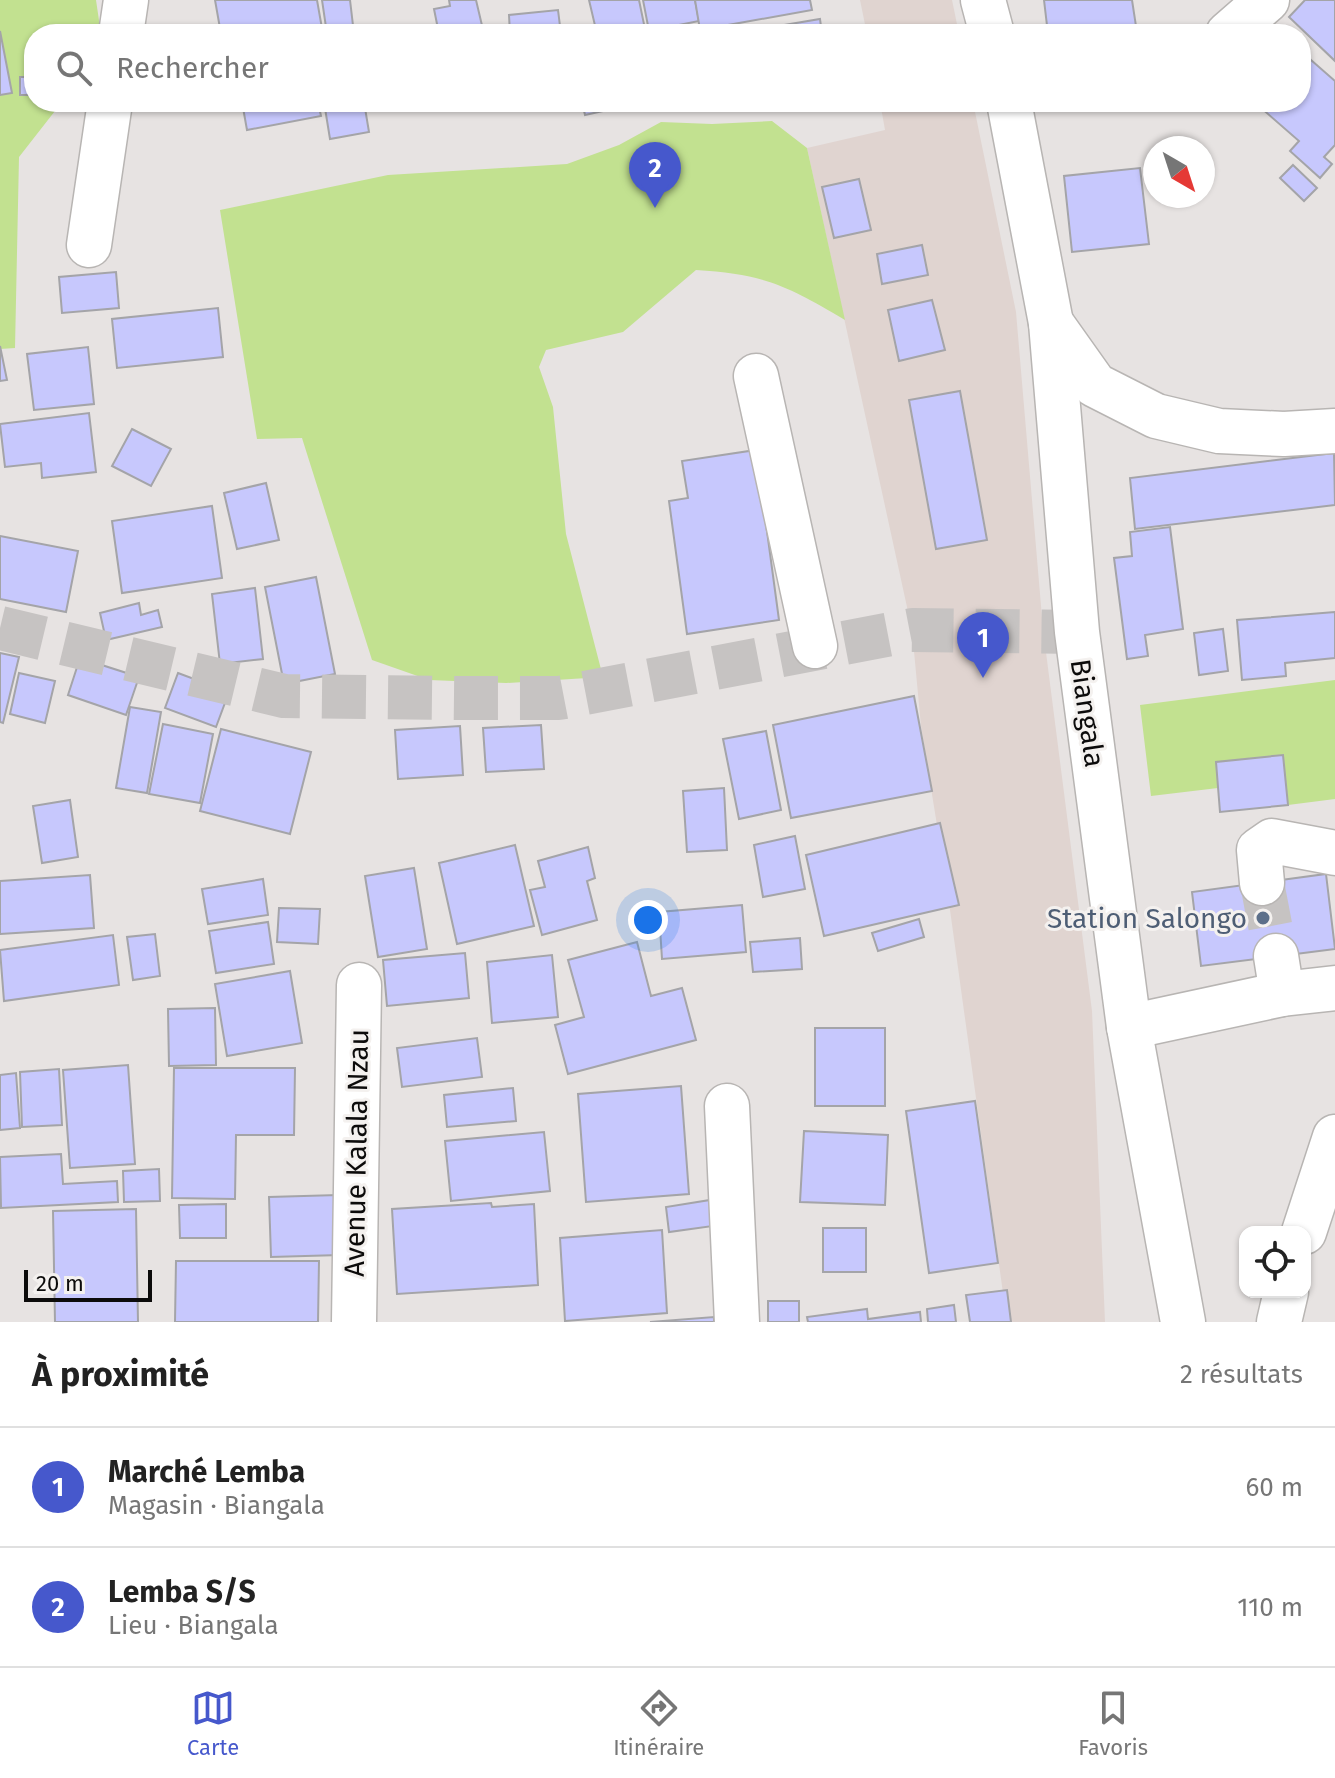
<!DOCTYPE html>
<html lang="fr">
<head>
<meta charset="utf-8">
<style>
	:root { --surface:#fff; --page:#f6f6f6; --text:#222; --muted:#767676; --line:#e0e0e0; --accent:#4658cc }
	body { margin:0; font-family:"Fira Sans",sans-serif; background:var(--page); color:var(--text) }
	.controls { position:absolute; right:24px; bottom:24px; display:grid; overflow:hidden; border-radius:16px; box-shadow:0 2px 6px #0004 }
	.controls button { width:72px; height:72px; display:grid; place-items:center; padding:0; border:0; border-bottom:2px solid var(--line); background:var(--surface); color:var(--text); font:40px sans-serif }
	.compass { position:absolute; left:1143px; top:136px; width:72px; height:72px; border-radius:50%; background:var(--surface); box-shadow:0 2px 6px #0004; rotate:141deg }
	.scale { position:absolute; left:24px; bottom:20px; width:128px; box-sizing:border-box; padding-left:8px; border:4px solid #0c0b0b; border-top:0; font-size:22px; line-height:28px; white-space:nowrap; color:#0c0b0b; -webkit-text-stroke:6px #f4f1ef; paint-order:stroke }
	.you { position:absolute; left:648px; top:920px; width:28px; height:28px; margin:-20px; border:6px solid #fff; border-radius:50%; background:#1a73e8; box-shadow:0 0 0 12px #1a73e833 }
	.badge { display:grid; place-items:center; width:52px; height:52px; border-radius:50%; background:var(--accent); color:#fff; font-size:26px; font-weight:700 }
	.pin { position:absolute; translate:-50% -66px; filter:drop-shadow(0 2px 4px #0008) }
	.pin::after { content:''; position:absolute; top:42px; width:28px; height:24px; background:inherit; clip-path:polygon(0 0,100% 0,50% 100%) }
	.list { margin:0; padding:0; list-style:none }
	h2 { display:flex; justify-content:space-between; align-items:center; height:104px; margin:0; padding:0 32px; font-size:34px }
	h2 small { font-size:26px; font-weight:400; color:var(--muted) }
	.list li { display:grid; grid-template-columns:52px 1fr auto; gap:24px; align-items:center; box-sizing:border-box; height:120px; padding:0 32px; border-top:2px solid var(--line) }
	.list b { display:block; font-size:30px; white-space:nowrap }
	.list p { margin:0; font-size:26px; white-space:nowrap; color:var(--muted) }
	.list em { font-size:26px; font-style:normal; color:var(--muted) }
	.icon { flex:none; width:44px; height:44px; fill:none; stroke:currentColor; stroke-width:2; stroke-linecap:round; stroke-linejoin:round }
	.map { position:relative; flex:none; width:1335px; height:1322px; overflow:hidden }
	.search { position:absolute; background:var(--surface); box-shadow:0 2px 6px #0004; left:24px; right:24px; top:24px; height:88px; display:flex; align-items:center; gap:20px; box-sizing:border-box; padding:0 28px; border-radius:32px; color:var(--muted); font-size:30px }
	.sheet { height:344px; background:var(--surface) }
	nav { display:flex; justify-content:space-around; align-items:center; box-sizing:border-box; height:112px; border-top:2px solid var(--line); background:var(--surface); font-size:22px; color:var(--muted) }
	nav a { display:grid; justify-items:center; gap:4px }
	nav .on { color:var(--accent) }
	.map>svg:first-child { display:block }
	.built { fill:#e0d4d0 }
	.green { fill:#c2e190 }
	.building { fill:#c7c8fd; stroke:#a4a4a8; stroke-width:2 }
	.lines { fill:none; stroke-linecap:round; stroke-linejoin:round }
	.minor-tunnel { stroke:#c6c3c2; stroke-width:44; stroke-dasharray:44 22; stroke-linecap:butt }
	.minor-casing { stroke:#b8b5b3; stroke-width:47 }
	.highway-casing { stroke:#b8b5b3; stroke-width:47 }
	.minor { stroke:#fff; stroke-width:44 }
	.highway { stroke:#fff; stroke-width:44 }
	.service-dot { fill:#5c6f8a; stroke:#f4f1ef; stroke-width:3 }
	.labels { text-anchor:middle; stroke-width:6; stroke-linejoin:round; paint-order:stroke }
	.street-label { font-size:28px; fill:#0c0b0b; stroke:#f4f1ef }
	.service-label { font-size:28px; fill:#4e5e75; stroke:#f4f1ef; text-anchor:end }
</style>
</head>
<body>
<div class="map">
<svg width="1335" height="1322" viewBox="0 0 1335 1322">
	<rect width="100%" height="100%" fill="#e7e3e2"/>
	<g class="built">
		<path d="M860,0H952L959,34H867Z"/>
		<path d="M880,102H973L1016,312L1043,629L1092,1011L1105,1322H1007L946,881L921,726L912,630L807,148L885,130Z"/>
	</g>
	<g class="green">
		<path d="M0,0H96L101,34H34V102H62L19,157L15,348L0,349Z"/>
		<path d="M772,121L807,148L845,320C788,286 764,274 696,270L623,332L546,350L539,367L553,407L566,534L603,677L506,683L429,680L372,660L302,438L257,439L220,210L388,175L567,164L619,145L661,122L712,124Z"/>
		<path d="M1335,680V799L1288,805L1282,755L1216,762L1218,788L1151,796L1140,705Z"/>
	</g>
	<g class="building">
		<path d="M215,0H317L323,34H221Z"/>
		<path d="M322,0H350L354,34H327Z"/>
		<path d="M449,0H476L484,34H439L434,9L450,6Z"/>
		<path d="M589,0H639L645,29L597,34Z"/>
		<path d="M643,0H695L699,21L649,31Z"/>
		<path d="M695,0H810L812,10L700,30Z"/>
		<path d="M1044,0H1132L1136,26L1048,34Z"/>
		<path d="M1305,0H1335V61L1289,17Z"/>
		<path d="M558,10L561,34H510L509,15Z"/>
		<path d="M820,19L822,34H731Z"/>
		<path d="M0,31L12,93L0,95Z"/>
		<path d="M1311,60L1335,81V145L1324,157L1332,164L1320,178L1290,151L1299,141L1260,107L1264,102H1301V72Z"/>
		<rect x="20" y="77" width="14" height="18"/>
		<path d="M242,102H318L321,116L247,130Z"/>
		<path d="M324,102H364L369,132L330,139Z"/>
		<path d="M582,102H643L585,115Z"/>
		<path d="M789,102H835L791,110Z"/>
		<path d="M1293,165L1317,188L1304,201L1280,178Z"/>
		<path d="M1140,168L1149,244L1072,252L1064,176Z"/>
		<path d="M859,179L871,230L834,238L822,187Z"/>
		<path d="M922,245L928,275L882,284L877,254Z"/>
		<path d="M116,272L119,308L62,313L59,277Z"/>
		<path d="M932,300L945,350L899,361L888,310Z"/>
		<path d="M218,308L223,357L117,368L112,319Z"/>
		<path d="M0,346L7,380L0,381Z"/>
		<path d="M88,347L94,404L34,410L27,354Z"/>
		<path d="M960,391L987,540L936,549L909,400Z"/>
		<path d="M89,413L96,472L42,478L41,463L5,467L0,424Z"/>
		<path d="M132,429L171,449L151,486L112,466Z"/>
		<path d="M756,450L779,620L687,634L669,501L688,498L682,461Z"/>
		<path d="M1334,453L1335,505L1135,529L1130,478Z"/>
		<path d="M266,483L279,540L237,549L224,493Z"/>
		<path d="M212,506L222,578L122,593L112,521Z"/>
		<path d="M1170,527L1183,629L1145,635L1148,656L1127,659L1114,558L1132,556L1130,532Z"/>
		<path d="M0,536L78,551L66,612L0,599Z"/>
		<path d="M316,577L335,674L284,684L265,587Z"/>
		<path d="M255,588L263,659L220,664L212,594Z"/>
		<path d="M139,603L141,615L158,610L162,627L106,640L100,613Z"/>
		<path d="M1335,612V658L1285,663L1286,676L1242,680L1237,620Z"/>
		<path d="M1223,629L1228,671L1199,675L1194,633Z"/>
		<path d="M0,653L19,657L3,723L0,722Z"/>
		<path d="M80,658L139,677L126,715L68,695Z"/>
		<path d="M19,673L55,681L45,723L10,714Z"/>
		<path d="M178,673L229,692L216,727L165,708Z"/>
		<path d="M914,696L932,791L791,818L773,725Z"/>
		<path d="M130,707L161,712L147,793L116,788Z"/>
		<path d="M163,724L213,734L200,803L149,794Z"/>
		<path d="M541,725L544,769L486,772L483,728Z"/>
		<path d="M460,726L463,775L398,779L395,730Z"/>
		<path d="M221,729L311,752L290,834L200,811Z"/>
		<path d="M766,731L781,810L739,819L723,739Z"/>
		<path d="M1283,755L1288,805L1220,812L1216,762Z"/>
		<path d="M724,788L727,850L687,852L683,791Z"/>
		<path d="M70,800L78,857L42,863L33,806Z"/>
		<path d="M940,823L959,905L824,936L806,855Z"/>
		<path d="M795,836L805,889L763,897L754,845Z"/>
		<path d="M515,845L534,926L457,944L439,863Z"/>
		<path d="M588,847L595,878L587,881L597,920L542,935L530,890L545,887L538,861Z"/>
		<path d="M414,868L427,949L378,957L365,876Z"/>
		<path d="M1326,874L1335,949L1201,966L1192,892Z"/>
		<path d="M90,875L94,928L0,934V881Z"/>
		<path d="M263,879L268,915L208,924L202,889Z"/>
		<path d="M742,905L746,952L662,959L659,912Z"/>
		<path d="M279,908L320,909L318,944L277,942Z"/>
		<path d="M919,919L924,937L878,951L872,933Z"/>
		<path d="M268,922L274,964L216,973L209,931Z"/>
		<path d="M155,934L160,976L133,980L127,937Z"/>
		<path d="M113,935L119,985L4,1001L0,950Z"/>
		<path d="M800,938L802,969L753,972L750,942Z"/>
		<path d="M637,942L651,996L682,988L696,1040L568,1074L555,1025L584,1017L568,960Z"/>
		<path d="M465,953L469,998L387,1006L383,960Z"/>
		<path d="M552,955L558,1017L492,1023L487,962Z"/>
		<path d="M290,971L302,1043L227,1056L215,984Z"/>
		<path d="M215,1008L216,1065L169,1066L168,1009Z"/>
		<rect x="815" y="1028" width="70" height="78"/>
		<path d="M477,1038L482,1077L402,1087L397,1048Z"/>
		<path d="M128,1065L135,1164L70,1168L63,1070Z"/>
		<path d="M174,1068H295L294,1135H236L235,1199L172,1198Z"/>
		<path d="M59,1069L62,1125L22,1127L20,1072Z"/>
		<path d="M16,1073L20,1128L0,1130V1075Z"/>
		<path d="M681,1086L689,1194L586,1202L578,1094Z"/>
		<path d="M513,1088L516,1121L447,1127L444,1095Z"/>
		<path d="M975,1101L998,1263L929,1273L906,1111Z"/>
		<path d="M804,1131L888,1135L885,1205L800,1202Z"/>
		<path d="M544,1132L550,1191L451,1201L445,1141Z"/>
		<path d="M61,1154L63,1184L117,1181L118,1202L1,1208L0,1157Z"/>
		<path d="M159,1169L160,1201L124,1202L123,1171Z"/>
		<path d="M338,1195L340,1255L271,1257L269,1197Z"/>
		<path d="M710,1200L713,1226L669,1232L666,1207Z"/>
		<path d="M491,1203L492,1207L534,1204L538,1285L397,1294L392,1209Z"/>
		<path d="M226,1204V1238H180L179,1205Z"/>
		<path d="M136,1209L138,1322H55L53,1211Z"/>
		<rect x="823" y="1228" width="43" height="44"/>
		<path d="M662,1230L667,1313L565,1321L560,1238Z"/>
		<path d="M176,1261H319L318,1322H175Z"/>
		<path d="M1007,1290L1011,1322H970L966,1295Z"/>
		<rect x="768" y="1301" width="31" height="21"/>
		<path d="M954,1305L956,1322H928L927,1309Z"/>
		<path d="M867,1309L868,1319L920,1312L921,1322H808L807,1317Z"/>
		<path d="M714,1317V1322H650Z"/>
	</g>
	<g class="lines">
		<g class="minor-tunnel">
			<path d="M0,628L284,696L462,698H559L912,630L1077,632"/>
			<path d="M1262,883L1276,956"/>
		</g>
		<defs>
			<g id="minor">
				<path d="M983,0L992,34"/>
				<path d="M121,34L126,0"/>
				<path d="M1228,34L1267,0"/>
				<path d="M1009,102L1051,323L1077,632L1129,1027L1183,1322"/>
				<path d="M89,245L110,102"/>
				<path d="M756,376L815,646"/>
				<path d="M1262,883L1259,850L1272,841L1335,853"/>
				<path d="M1276,956L1282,994"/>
				<path d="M1129,1027L1282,994L1335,988"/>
				<path d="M727,1106L737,1322"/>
				<path d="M354,1322L359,985"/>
			</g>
			<g id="highway">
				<path d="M1051,323L1095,385L1156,416L1219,431L1284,434L1335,431"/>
				<path d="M1304,1232L1335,1137"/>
				<path d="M1279,1322L1286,1292"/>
			</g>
		</defs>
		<use href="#minor" class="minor-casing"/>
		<use href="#highway" class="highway-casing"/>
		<use href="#minor" class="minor"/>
		<use href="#highway" class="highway"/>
	</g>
	<circle class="service-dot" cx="1263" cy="918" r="8"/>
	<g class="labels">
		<g class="street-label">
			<text transform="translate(1088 713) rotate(82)" y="10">Biangala</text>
			<text transform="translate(356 1153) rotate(-89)" y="10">Avenue Kalala Nzau</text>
		</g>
		<g class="service-label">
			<text x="1247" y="928">Station Salongo</text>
		</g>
	</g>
</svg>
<div class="controls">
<button><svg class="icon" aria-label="locate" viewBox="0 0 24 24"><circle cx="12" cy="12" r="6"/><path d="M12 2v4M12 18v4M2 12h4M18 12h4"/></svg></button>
</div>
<svg class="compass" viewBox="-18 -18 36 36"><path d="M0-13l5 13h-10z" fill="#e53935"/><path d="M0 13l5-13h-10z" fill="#767676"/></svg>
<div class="scale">20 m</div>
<div class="you"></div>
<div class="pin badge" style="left:983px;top:678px">1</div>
<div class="pin badge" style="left:655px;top:208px">2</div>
<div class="search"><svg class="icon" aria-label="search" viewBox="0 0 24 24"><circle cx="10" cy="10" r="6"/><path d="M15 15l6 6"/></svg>Rechercher</div>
</div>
<section class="sheet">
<h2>À proximité<small>2 résultats</small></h2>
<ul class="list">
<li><span class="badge">1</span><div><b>Marché Lemba</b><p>Magasin · Biangala</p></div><em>60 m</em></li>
<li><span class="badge">2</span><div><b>Lemba S/S</b><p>Lieu · Biangala</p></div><em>110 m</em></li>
</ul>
</section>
<nav>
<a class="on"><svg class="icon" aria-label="map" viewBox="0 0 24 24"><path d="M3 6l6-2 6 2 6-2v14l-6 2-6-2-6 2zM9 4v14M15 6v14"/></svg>Carte</a>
<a><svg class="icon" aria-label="directions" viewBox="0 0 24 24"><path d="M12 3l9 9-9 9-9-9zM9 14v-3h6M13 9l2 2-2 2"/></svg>Itinéraire</a>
<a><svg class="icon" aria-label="saved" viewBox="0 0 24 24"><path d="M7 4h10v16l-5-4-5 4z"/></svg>Favoris</a>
</nav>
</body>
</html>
